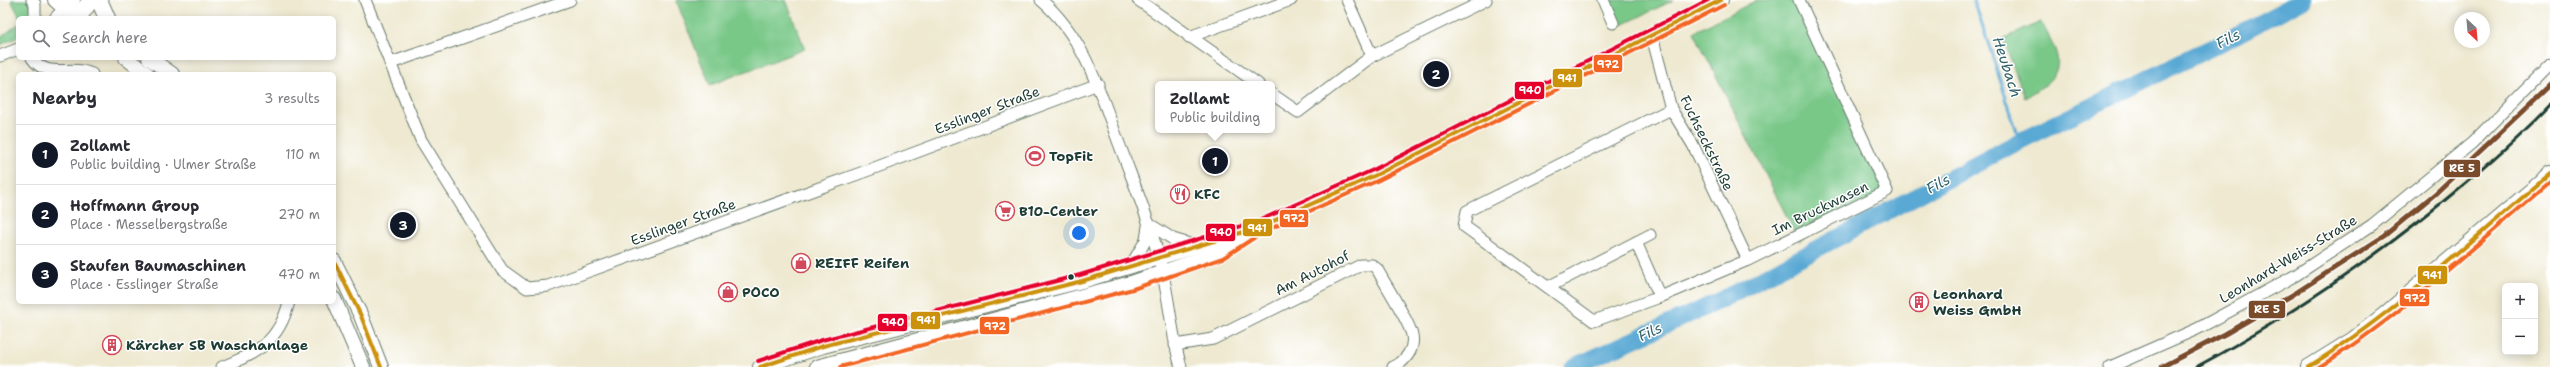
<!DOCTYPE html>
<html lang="en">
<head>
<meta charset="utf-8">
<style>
	:root { --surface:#fff; --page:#f7f7f7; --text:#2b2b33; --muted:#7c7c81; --line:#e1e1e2; --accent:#111827 }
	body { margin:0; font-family:"Shantell Sans",sans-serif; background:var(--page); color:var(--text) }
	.controls { position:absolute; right:12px; bottom:12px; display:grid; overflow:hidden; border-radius:6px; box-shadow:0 2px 10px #0003 }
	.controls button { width:36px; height:36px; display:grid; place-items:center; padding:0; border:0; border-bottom:1px solid var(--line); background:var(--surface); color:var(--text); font:20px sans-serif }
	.compass { position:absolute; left:2454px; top:12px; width:36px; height:36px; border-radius:50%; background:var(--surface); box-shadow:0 2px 10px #0003; rotate:154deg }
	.you { position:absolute; left:1079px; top:233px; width:14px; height:14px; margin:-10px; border:3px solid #fff; border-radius:50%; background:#1a73e8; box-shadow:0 0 0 6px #1a73e833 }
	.badge { display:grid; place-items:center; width:26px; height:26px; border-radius:50%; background:var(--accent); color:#fff; font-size:13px; font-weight:700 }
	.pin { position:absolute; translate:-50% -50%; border:2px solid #fff; box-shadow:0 1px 4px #0006 }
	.popup { position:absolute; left:1155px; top:81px; width:120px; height:52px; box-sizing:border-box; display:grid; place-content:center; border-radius:6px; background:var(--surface); filter:drop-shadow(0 1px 3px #0005); font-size:13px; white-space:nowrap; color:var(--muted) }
	.popup b { font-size:15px; color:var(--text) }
	.popup::after { content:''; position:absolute; left:50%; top:100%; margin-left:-8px; border:8px solid transparent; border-top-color:var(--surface) }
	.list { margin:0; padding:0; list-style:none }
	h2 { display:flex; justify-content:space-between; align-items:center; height:52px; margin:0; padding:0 16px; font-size:17px }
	h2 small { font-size:13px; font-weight:400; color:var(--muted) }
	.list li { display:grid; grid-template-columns:26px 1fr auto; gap:12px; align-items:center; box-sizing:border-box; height:60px; padding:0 16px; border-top:1px solid var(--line) }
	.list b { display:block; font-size:15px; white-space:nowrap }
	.list p { margin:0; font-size:13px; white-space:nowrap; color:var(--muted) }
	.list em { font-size:13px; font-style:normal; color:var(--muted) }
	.icon { flex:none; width:22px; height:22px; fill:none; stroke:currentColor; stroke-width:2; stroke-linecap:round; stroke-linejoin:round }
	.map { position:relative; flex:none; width:2550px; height:367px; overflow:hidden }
	.search { position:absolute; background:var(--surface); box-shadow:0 2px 10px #0003; left:16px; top:16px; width:320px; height:44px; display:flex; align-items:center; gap:10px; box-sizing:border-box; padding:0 14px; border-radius:6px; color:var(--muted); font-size:15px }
	.panel { position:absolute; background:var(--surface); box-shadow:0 2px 10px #0003; left:16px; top:72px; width:320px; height:232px; border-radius:6px }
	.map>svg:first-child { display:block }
	.green { fill:#79c888; stroke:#4c825e }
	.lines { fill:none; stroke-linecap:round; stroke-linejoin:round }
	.stream { stroke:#5aa9d4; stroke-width:3 }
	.river { stroke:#5aa9d4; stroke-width:17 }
	.minor-casing { stroke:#67796b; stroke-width:13 }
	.major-casing { stroke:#67796b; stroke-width:16 }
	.highway-casing { stroke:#67796b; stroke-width:18 }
	.minor { stroke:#fff; stroke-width:11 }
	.major { stroke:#fff; stroke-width:14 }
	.highway { stroke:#fff; stroke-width:16 }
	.rail { stroke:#1f3d34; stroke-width:3 }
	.bus-1-casing { stroke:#fff; stroke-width:7 }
	.bus-2-casing { stroke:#fff; stroke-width:7 }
	.bus-3-casing { stroke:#fff; stroke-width:7 }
	.bus-1 { stroke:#cc910a; stroke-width:4 }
	.bus-2 { stroke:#f26522; stroke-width:4 }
	.bus-3 { stroke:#e4002b; stroke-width:4 }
	.rail-1-casing { stroke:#fff; stroke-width:8 }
	.rail-1 { stroke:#7a4b2a; stroke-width:5 }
	.bus-dot { fill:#1f3d34; stroke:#fff; stroke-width:1.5 }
	.labels { text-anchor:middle; stroke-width:3; stroke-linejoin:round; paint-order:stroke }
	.street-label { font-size:14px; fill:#1f3d34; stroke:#fff }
	.poi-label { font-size:14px; font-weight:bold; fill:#1f3d34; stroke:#fff; text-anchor:start }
	.water-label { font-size:15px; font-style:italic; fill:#34636c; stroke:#fff }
	.line-badge { stroke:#fff; stroke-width:1.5 }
	.badge-label { font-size:11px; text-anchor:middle; font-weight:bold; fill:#fff }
</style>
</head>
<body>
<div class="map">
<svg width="2550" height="367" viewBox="0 0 2550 367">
	<rect width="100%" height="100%" fill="#fff"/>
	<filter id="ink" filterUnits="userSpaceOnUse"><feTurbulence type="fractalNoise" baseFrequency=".025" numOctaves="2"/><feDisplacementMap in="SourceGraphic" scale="8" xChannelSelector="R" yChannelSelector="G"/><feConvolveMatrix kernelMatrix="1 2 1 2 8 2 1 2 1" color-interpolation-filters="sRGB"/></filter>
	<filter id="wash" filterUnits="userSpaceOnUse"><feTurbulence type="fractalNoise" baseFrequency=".012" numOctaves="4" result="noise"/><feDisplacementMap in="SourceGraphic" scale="16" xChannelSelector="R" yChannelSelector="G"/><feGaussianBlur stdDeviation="0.9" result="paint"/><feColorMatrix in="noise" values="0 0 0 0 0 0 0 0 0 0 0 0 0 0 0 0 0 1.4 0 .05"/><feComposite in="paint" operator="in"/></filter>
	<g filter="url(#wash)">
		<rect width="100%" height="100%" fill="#eee9d0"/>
		<g class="green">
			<path d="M11,0H30L33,18H20Z"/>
			<path d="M676,0H786L805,49L710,85Z"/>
			<path d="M1604,0H1674L1616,28Z"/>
			<path d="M1757,0H1796L1886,195L1799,241L1694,32Z"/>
			<path d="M2041,22C2064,62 2067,73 2025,98L2003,39Z"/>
			<path d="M18,24V37L0,45V38Z"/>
		</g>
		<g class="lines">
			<path class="stream" d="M1974,0L2020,141"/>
			<path class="river" d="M1573,367L1719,301L2020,141L2221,43L2303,0"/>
		</g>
	</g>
	<g filter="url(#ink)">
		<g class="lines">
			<defs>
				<g id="minor">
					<path d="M32,0L35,4V18"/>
					<path d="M365,0L421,140L502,270L527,288L548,286L869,170L1098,84"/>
					<path d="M1041,0C1087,39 1102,100 1123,154C1138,194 1154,233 1163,275C1170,305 1172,337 1181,367"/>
					<path d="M1138,0L1258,84"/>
					<path d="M1347,0L1372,56"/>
					<path d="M1603,0L1613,23"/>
					<path d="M55,18L65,8"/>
					<path d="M1652,36L1671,109L1693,145L1748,260"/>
					<path d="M1189,37L1291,0"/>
					<path d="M0,56L18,49"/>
					<path d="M32,58C47,80 71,64 92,74"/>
					<path d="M391,63L570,0"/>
					<path d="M1272,94L1298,112L1372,56L1486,0"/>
					<path d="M1671,109L1467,211L1464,226L1594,321L1660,297L1748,260L1887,191L1799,0"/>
					<path d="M1149,224L1173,239L1196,246"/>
					<path d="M1636,242L1660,297"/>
					<path d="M1130,267L1146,240L1148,226"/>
					<path d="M1548,287L1650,235"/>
					<path d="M1175,345L1213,339L1361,265H1372L1377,269C1385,284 1409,321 1412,335C1415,349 1405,362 1393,367"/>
					<path d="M222,367C258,353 279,341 289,302"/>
					<path d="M2110,367L2197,329L2296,275L2372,225L2472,143L2550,64"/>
				</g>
				<g id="major">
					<path d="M55,0L73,16"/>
					<path d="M126,58L147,74"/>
					<path d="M149,58L172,74"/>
					<path d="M334,261L361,316L381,367"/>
					<path d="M334,299L363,367"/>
					<path d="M760,367L823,346L1082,281L1260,227L1376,175L1721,0"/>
					<path d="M817,367L1131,283L1221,252L1248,234"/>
					<path d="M2308,367L2353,339L2382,316L2550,174"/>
				</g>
				<g id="highway">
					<path d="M99,0L107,18"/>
					<path d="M65,8L72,0"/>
					<path d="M78,18L91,0"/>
				</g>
			</defs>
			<use href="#minor" class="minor-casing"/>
			<use href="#major" class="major-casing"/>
			<use href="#highway" class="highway-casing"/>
			<use href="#minor" class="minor"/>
			<use href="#major" class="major"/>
			<use href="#highway" class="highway"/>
			<path class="rail" d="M2196,367C2293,315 2384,252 2468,181C2496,157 2525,132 2550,105"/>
			<defs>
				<g id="bus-1">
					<path d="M334,261L361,316L381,367"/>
					<path d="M760,367L823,346L1082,281L1260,227L1376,175L1721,0"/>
					<path d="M2308,367C2396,313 2471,240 2550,174"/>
				</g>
				<g id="bus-2">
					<path d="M840,367L1133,289L1223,258L1263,232L1379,180L1724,5"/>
					<path d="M2319,367C2403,315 2475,245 2550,182"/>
				</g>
				<path id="bus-3" d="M758,361L822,340L1080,275L1258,221L1373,170L1708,0"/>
			</defs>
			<use href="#bus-1" class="bus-1-casing"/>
			<use href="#bus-2" class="bus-2-casing"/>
			<use href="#bus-3" class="bus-3-casing"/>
			<use href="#bus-1" class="bus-1"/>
			<use href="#bus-2" class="bus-2"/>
			<use href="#bus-3" class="bus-3"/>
			<defs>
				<path id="rail-1" d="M2161,367L2225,334L2294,294L2384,236L2436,193L2550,85"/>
			</defs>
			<use href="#rail-1" class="rail-1-casing"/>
			<use href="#rail-1" class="rail-1"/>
		</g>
	</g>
	<defs>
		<symbol id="stadium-ring" viewBox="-11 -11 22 22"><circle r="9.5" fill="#fff" stroke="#d1495b" stroke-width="1.5"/><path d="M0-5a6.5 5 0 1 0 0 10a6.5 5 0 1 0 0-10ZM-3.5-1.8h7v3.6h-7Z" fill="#d1495b"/></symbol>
		<symbol id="restaurant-ring" viewBox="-11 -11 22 22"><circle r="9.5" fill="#fff" stroke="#d1495b" stroke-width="1.5"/><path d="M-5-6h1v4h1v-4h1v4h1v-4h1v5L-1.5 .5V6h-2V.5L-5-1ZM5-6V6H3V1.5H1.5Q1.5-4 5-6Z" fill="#d1495b"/></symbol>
		<symbol id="supermarket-ring" viewBox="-11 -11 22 22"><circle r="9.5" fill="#fff" stroke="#d1495b" stroke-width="1.5"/><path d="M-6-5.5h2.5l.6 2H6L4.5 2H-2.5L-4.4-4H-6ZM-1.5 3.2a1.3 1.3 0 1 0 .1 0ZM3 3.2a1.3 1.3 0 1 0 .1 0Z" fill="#d1495b"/></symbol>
		<symbol id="shop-ring" viewBox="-11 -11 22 22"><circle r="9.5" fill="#fff" stroke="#d1495b" stroke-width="1.5"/><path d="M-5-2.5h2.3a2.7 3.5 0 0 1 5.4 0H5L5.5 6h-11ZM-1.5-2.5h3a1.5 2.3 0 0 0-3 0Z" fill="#d1495b"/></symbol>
		<symbol id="building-ring" viewBox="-11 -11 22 22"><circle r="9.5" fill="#fff" stroke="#d1495b" stroke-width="1.5"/><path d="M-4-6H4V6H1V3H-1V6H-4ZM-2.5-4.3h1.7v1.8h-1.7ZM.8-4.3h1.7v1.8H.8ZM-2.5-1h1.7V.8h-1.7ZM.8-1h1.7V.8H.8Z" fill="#d1495b"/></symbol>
	</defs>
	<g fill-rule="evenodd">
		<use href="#stadium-ring" x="1024" y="145" width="22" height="22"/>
		<use href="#restaurant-ring" x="1169" y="183" width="22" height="22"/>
		<use href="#supermarket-ring" x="994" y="200" width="22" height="22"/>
		<use href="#shop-ring" x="790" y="252" width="22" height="22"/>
		<use href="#shop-ring" x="717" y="281" width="22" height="22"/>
		<use href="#building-ring" x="1908" y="291" width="22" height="22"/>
		<use href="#building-ring" x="101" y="334" width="22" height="22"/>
	</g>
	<circle class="bus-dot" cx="1071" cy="277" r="3.5"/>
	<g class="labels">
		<g class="street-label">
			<text transform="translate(987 110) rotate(-21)" y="5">Esslinger Straße</text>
			<text transform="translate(1707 143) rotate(64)" y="5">Fuchseckstraße</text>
			<text transform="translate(1820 208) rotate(-26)" y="5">Im Bruckwasen</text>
			<text transform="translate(683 222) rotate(-20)" y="5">Esslinger Straße</text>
			<text transform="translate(2288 259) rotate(-31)" y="5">Leonhard-Weiss-Straße</text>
			<text transform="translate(1312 273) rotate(-27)" y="5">Am Autohof</text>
		</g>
		<g class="poi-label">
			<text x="1049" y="161">TopFit</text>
			<text x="1194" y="199">KFC</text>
			<text x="1019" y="216">B10-Center</text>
			<text x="815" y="268">REIFF Reifen</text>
			<text x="742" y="297">POCO</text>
			<text x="1933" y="299">Leonhard<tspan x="1933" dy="16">Weiss GmbH</tspan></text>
			<text x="126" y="350">Kärcher SB Waschanlage</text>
		</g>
		<g class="water-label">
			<text transform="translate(2228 39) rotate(-27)" y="5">Fils</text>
			<text transform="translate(2007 67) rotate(72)" y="5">Heubach</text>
			<text transform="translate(1938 184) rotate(-28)" y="5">Fils</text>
			<text transform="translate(1650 332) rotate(-25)" y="5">Fils</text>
		</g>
	</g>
	<g class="line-badge">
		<rect x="1593" y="54" width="30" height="19" rx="4" fill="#f26522"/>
		<rect x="1552" y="68" width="31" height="20" rx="4" fill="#cc910a"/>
		<rect x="1514" y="81" width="31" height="19" rx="4" fill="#e4002b"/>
		<rect x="2443" y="159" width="38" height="19" rx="4" fill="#7a4b2a"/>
		<rect x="1279" y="209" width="30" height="19" rx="4" fill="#f26522"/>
		<rect x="1242" y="218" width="31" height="19" rx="4" fill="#cc910a"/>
		<rect x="1205" y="223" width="31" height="19" rx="4" fill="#e4002b"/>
		<rect x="2417" y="265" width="31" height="20" rx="4" fill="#cc910a"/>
		<rect x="2399" y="288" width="31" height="19" rx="4" fill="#f26522"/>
		<rect x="2248" y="300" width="38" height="19" rx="4" fill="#7a4b2a"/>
		<rect x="910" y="311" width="31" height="19" rx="4" fill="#cc910a"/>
		<rect x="877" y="313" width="31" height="19" rx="4" fill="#e4002b"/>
		<rect x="979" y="316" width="31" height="19" rx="4" fill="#f26522"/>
	</g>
	<g class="badge-label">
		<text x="1608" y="68">972</text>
		<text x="1567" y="82">941</text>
		<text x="1530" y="94">940</text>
		<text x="2462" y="172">RE 5</text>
		<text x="1294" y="222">972</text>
		<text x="1257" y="232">941</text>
		<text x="1221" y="236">940</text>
		<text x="2432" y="279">941</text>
		<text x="2415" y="302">972</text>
		<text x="2267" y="313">RE 5</text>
		<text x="926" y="324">941</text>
		<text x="893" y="326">940</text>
		<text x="995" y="330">972</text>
	</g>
</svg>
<div class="controls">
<button>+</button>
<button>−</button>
</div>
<svg class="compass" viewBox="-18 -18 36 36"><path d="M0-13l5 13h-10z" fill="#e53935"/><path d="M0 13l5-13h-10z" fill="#7c7c81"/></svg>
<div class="you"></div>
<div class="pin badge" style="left:1215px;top:161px">1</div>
<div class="popup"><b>Zollamt</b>Public building</div>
<div class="pin badge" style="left:1436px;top:74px">2</div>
<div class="pin badge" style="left:403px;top:225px">3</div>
<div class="search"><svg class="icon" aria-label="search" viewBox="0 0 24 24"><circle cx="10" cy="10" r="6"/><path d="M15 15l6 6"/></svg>Search here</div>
<section class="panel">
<h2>Nearby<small>3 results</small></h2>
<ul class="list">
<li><span class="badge">1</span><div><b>Zollamt</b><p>Public building · Ulmer Straße</p></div><em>110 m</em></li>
<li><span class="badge">2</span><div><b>Hoffmann Group</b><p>Place · Messelbergstraße</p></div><em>270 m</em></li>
<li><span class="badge">3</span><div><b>Staufen Baumaschinen</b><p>Place · Esslinger Straße</p></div><em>470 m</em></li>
</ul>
</section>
</div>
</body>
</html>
